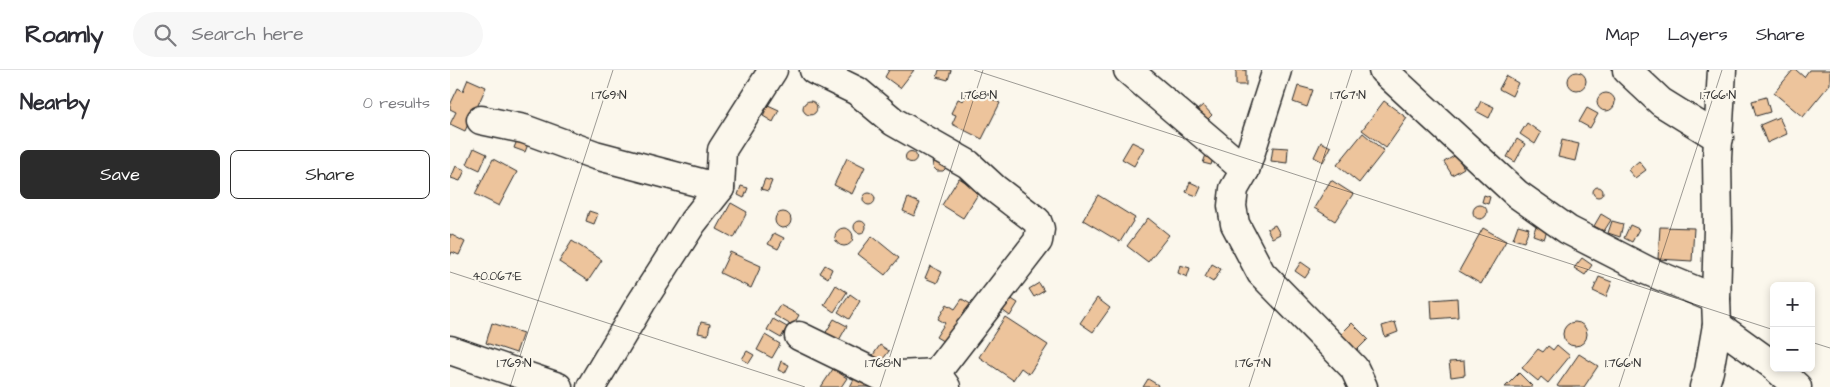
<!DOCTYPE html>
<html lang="en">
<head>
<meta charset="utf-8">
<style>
	:root { --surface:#fff; --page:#f7f7f7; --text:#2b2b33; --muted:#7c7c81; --line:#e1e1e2; --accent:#2b2b2b }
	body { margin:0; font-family:"Architects Daughter",sans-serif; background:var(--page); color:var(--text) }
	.controls { position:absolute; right:15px; bottom:15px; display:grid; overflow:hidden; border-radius:8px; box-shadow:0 2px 8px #0003 }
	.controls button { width:45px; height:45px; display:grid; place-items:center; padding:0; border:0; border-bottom:1px solid var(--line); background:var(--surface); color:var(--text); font:25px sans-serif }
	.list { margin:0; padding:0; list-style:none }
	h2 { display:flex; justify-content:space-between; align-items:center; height:65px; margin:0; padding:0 20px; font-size:21px }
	h2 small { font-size:16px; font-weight:400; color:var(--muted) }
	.actions { display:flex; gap:10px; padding:15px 20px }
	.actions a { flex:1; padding:11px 0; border:1px solid var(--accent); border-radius:8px; text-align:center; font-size:18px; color:var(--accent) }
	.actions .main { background:var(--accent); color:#fff }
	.icon { flex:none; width:28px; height:28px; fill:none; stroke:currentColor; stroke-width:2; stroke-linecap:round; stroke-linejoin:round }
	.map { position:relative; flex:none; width:1380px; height:317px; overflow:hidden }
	header { display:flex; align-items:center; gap:30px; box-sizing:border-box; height:70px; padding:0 25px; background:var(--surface); border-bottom:1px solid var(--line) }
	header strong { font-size:24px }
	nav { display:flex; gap:28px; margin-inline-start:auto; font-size:18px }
	.search { width:350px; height:45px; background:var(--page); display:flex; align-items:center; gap:12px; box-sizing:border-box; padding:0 18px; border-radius:28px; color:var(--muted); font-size:19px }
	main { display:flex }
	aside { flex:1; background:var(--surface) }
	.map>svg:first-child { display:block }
	.building { fill:#edc49c; stroke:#2b2b2b }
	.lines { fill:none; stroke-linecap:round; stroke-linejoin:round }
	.minor-casing { stroke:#2b2b2b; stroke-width:31 }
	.minor { stroke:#fbf7ec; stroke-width:28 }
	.ticks { fill:none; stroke:#2b2b2b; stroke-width:1; stroke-opacity:0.45 }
	.ticks-label { font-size:12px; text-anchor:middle; fill:#2b2b2b; stroke:#fbf7ec; stroke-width:4.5; stroke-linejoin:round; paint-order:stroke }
</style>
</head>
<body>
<header>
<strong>Roamly</strong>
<div class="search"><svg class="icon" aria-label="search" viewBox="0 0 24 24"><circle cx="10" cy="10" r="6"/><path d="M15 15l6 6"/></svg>Search here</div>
<nav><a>Map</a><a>Layers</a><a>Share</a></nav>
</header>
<main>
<aside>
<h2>Nearby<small>0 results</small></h2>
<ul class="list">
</ul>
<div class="actions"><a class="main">Save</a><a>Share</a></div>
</aside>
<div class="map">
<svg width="1380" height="317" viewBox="0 0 1380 317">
	<rect width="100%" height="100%" fill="#fbf7ec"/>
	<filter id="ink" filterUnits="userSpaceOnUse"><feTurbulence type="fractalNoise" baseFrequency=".02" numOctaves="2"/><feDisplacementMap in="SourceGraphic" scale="10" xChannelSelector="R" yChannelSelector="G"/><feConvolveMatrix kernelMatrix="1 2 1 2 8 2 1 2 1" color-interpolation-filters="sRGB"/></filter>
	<g filter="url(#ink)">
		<g class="building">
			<path d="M439,0H464L450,18L435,7Z"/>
			<path d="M489,0H501L498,10L487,7Z"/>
			<rect x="786" y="0" width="10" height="15"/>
			<path d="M1343,0H1346L1354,7L1359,0H1380V14L1353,47L1324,23Z"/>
			<circle cx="1127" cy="11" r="9"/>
			<path d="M1056,6L1068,13L1062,26L1049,19Z"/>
			<path d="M18,9L36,17L28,35L34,37L22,45L15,61L0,54L6,42L0,39V35L8,18L13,21Z"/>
			<path d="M848,16L863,20L857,37L843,32Z"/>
			<path d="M520,18L550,33L532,69L502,54L506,45L501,43L508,29L513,31Z"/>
			<circle cx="1156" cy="32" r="9"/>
			<path d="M1316,27L1320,42L1306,46L1302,31Z"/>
			<path d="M934,31L957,48L936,78L912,60Z"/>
			<path d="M1031,31L1044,37L1039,48L1026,41Z"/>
			<circle cx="360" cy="38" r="7"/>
			<path d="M318,35L329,40L323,52L313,46Z"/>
			<path d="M753,35L762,45L755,52L746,41Z"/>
			<path d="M1137,38L1148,44L1140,58L1129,52Z"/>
			<path d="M1329,47L1337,64L1317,73L1310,55Z"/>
			<path d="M1077,53L1091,63L1085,74L1070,64Z"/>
			<path d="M913,63L934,81L909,113L887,95Z"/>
			<path d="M69,65L80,69L75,82L64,78Z"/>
			<path d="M1067,69L1075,74L1065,92L1057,87Z"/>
			<path d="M1112,70L1129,74L1125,91L1108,87Z"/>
			<path d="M682,72L694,78L684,96L672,89Z"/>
			<path d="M871,72L881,77L873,92L864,87Z"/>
			<path d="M823,77L838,78L837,93L821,91Z"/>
			<path d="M24,78L37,84L30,100L17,94Z"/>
			<path d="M758,79L765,82L761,95L753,93Z"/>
			<circle cx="461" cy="87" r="5.5"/>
			<path d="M1006,85L1014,98L1002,105L994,92Z"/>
			<path d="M397,88L415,97L402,124L384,115Z"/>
			<path d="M43,89L67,102L49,136L25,124Z"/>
			<path d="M482,89L497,97L493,101H487L483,97Z"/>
			<path d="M1189,91L1196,100L1185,108L1178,100Z"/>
			<path d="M6,96L15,100L10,111L1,108Z"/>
			<path d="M509,108L530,121L513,148L492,135Z"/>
			<path d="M315,109L322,111L318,121L311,119Z"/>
			<path d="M881,110L903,124L885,151L864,138Z"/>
			<path d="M740,112L751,117L747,126L736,122Z"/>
			<path d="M291,116L298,118L294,128L288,125Z"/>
			<circle cx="1148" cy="122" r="5"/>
			<circle cx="419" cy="129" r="6"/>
			<path d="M648,125L685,148L670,172L633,150Z"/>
			<path d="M1034,125L1040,127L1038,134L1032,132Z"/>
			<path d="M458,128L470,133L464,146L453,141Z"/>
			<path d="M281,133L297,142L284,168L267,159Z"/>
			<circle cx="1030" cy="142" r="7"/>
			<path d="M139,141L148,144L144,154L136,151Z"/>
			<circle cx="333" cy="150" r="8"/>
			<path d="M1151,144L1161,150L1154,161L1144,156Z"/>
			<path d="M698,148L719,165L698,192L677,176Z"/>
			<path d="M1162,151L1173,154L1170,167L1158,163Z"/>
			<circle cx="410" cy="157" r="6"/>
			<path d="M825,155L830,164L822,168L817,159Z"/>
			<path d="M1068,155L1079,158L1074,172L1063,169Z"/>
			<path d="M1180,155L1189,159L1182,172L1174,168Z"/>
			<path d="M1086,156L1097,161L1094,169L1083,165Z"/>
			<path d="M1210,157L1244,158L1242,191L1208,189Z"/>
			<circle cx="394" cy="167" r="9"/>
			<path d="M1033,158L1056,171L1031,214L1009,201Z"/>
			<path d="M324,163L334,168L328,179L318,174Z"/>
			<path d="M0,164L15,172L9,185L2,182L0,186Z"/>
			<path d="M422,166L449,188L435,205L408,184Z"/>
			<path d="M122,171L152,190L138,211L109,192Z"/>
			<path d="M280,182L311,196L301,218L270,203Z"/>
			<path d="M1132,188L1142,195L1135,205L1124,198Z"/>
			<path d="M851,192L861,199L855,208L845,201Z"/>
			<path d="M762,194L771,199L763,212L755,207Z"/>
			<path d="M375,195L382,199L378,208L370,203Z"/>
			<path d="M730,195L740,198L737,207L728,203Z"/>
			<path d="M480,196L492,202L487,213L475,208Z"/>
			<path d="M1149,207L1162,212L1156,227L1143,221Z"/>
			<path d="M589,213L594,221L584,227L579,219Z"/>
			<path d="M386,215L397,222L384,242L374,235Z"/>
			<path d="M400,224L410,231L399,249L388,242Z"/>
			<path d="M560,228L568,233L560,246L552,240Z"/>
			<path d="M647,228L660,238L643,262L630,253Z"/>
			<path d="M1007,228L1008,247L982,249L981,230Z"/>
			<path d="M512,229L524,236L503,277L486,267L495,253L488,249L497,234L505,239Z"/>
			<path d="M330,235L349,245L343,256L324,245Z"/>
			<path d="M555,247L598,275L579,304L571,298L563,310L529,287Z"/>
			<path d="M323,249L337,257L331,268L317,260Z"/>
			<path d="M384,249L397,256L388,272L375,264Z"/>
			<path d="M251,252L260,254L258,265L248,263Z"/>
			<path d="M945,252L948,262L935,267L932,256Z"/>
			<circle cx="1125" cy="264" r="12"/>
			<path d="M42,253L73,263L66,283L36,273Z"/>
			<path d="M902,253L918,269L907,280L891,264Z"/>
			<path d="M315,265L330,274L322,288L307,280Z"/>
			<path d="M430,275L439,281L430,293L421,288Z"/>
			<path d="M1107,275L1120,286L1098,313L1091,307L1088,311L1072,298L1088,279L1093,282L1098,276L1103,280Z"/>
			<path d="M297,281L304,285L299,293L292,289Z"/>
			<path d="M1129,284L1148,296L1134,317H1109L1107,316Z"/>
			<path d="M331,291L339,295L335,303L328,300Z"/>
			<path d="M1014,291L1015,305L1001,307L999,292Z"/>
			<path d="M383,299L397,308L391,317H371Z"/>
			<path d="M407,303L423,317H400Z"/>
			<path d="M1069,303L1083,317H1055Z"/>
			<path d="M698,309L708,315L707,317H693Z"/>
		</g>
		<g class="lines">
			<defs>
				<g id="minor">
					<path d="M364,0L407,21L444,52L518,94L544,118L587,151L590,159L588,171L486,303"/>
					<path d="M678,0L795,100"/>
					<path d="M827,0L795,100L784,119L782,136L785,154L811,203L904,298L913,317"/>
					<path d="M933,0L1067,124L1118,160L1198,201L1266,229"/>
					<path d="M1177,0L1211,32L1269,68"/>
					<path d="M31,50L74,59L145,85L270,118"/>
					<path d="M1267,255L1324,296"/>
					<path d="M349,266L431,306L486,303L496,317"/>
					<path d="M0,280L108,317"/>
					<path d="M1326,298L1347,317"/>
					<path d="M141,317L191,233L243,152L270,118L272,80L323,0"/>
					<path d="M1254,317L1259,301L1267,255L1266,229L1268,159L1267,88L1272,0"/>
				</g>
			</defs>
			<use href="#minor" class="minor-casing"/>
			<use href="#minor" class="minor"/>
		</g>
	</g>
	<path class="ticks" d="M524,0L1324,260M0,202L355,317M1361,272L1380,278M60,317L163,0M430,317L533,0M799,317L902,0M1169,317L1272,0"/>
	<g class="ticks-label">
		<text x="159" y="29">1.769°N</text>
		<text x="529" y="29">1.768°N</text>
		<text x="898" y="29">1.767°N</text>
		<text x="1268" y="29">1.766°N</text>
		<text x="47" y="210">40.067°E</text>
		<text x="64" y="297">1.769°N</text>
		<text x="433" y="297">1.768°N</text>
		<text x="803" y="297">1.767°N</text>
		<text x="1173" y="297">1.766°N</text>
	</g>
</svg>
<div class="controls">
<button>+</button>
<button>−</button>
</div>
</div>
</main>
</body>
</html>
